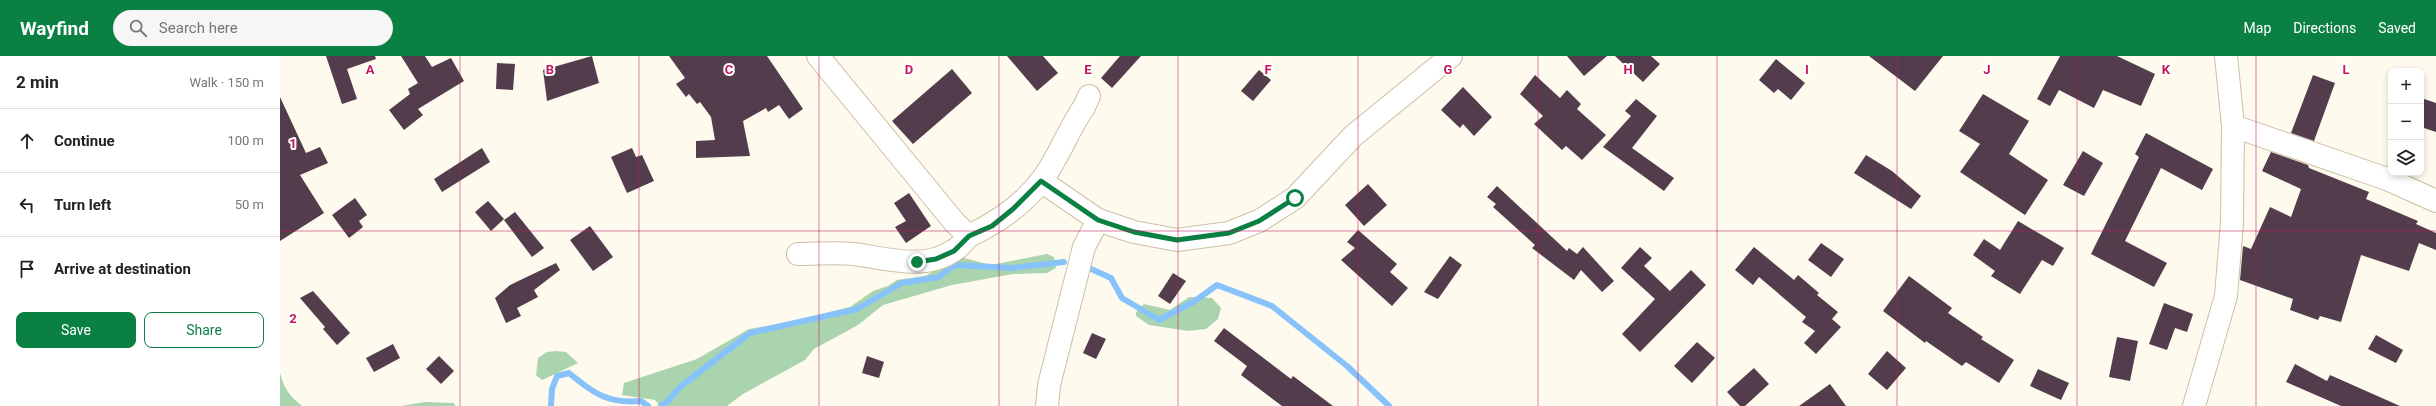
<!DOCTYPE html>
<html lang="en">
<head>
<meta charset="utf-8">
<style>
	:root { --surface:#fff; --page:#f6f6f6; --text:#222; --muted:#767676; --line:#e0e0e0; --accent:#0b8043 }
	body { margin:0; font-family:Roboto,sans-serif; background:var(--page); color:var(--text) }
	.controls { position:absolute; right:12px; top:12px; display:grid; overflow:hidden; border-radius:8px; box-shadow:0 2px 6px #0003 }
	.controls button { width:36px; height:36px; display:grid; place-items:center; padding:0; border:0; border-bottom:1px solid var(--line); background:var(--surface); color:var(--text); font:20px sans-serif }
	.stop { position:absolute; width:12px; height:12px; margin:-9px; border:3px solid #0b8043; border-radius:50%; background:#fff }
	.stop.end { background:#0b8043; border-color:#fff; box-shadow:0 1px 4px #0008 }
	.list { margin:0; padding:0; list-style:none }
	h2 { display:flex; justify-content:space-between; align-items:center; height:52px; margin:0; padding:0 16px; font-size:17px }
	h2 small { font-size:13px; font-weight:400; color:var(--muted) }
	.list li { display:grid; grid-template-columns:26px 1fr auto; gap:12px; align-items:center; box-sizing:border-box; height:64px; padding:0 16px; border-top:1px solid var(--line) }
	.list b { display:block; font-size:15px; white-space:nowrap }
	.list em { font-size:13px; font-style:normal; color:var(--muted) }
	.actions { display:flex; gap:8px; padding:12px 16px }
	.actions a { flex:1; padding:9px 0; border:1px solid var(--accent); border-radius:8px; text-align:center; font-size:14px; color:var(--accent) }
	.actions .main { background:var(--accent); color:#fff }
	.icon { flex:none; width:22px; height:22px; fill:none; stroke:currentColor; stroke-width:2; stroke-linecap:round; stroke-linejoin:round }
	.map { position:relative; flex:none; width:2156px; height:350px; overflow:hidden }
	header { display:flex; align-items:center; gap:24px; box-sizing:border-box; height:56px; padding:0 20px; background:var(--accent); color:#fff }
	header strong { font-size:19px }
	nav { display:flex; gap:22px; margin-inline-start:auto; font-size:14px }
	.search { width:280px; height:36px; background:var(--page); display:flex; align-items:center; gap:10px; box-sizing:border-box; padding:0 14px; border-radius:22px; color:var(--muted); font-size:15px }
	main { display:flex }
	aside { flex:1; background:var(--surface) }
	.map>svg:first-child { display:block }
	.green { fill:#aad4ad }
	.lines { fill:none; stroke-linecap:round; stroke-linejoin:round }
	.stream { stroke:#87c3fa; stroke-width:6 }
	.building { fill:#533d4d }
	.minor-casing { stroke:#cbc0a4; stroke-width:24 }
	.minor { stroke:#fff; stroke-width:22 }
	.route { stroke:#0b8043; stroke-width:5 }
	.grid { fill:none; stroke:#c2185b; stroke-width:1; stroke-opacity:0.55 }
	.grid-label { font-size:13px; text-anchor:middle; font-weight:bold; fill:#c2185b; stroke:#fff; stroke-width:4; stroke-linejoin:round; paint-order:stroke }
</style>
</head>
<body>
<header>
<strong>Wayfind</strong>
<div class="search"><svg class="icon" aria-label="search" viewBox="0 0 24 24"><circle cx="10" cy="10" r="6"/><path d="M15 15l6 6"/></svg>Search here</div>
<nav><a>Map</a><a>Directions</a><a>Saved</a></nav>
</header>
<main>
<aside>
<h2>2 min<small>Walk · 150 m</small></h2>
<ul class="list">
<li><svg class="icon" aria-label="ahead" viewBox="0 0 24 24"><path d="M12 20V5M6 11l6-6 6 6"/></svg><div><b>Continue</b></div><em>100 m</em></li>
<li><svg class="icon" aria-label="left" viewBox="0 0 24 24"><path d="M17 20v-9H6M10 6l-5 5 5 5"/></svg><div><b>Turn left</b></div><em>50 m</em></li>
<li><svg class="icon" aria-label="arrive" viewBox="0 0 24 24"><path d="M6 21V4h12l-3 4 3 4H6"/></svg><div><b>Arrive at destination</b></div></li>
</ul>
<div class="actions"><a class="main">Save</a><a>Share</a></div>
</aside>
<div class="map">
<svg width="2156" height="350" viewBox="0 0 2156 350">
	<rect width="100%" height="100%" fill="#fefaee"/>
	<g class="green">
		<path d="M767,198L774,201L776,212L767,217L733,218L672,229L603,249L578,269L534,293L525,304L463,338L447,350H380L375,344L342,339L344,327L417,303L469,273L515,265L570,251L593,235L608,230L617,224L645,220L673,205L684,202L711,209Z"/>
		<path d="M909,241L932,242L941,252L938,263L926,273L908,275L869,269L856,260V256L864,248L890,254Z"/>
		<path d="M276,295L286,296L298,307L262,324L256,319L258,302L267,296Z"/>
		<path d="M0,316C3,331 10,341 22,350H0Z"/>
		<path d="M145,346L174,347L175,350H121Z"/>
	</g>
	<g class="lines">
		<g class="stream">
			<path d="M809,212L831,222L842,242L879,264L915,245L937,229L992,250L1067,310L1109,350"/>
			<path d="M271,350L272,333L277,320L289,317C314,338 329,348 361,345L368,350"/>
			<path d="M381,350L388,345L400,331L470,277L577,253L622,227L659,221L674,209L732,212L784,206"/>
		</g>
	</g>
	<g class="building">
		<path d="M46,0H95L96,3L67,13L77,43L62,48Z"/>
		<path d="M121,0H145L152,11L171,2L184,25L138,53L143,59L124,74L109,54L130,38L128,33L138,27Z"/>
		<path d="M312,0L319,27L267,45L263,14Z"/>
		<path d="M389,0H487L523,53L509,63L499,49L488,56L486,52L463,65L470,100L416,102V85L435,84L431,61L420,46L417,48L409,38L406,41L396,28L405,22Z"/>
		<path d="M727,0H763L778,17L757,35Z"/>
		<path d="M840,0H861L832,32L821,22Z"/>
		<path d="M1287,0H1327L1304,20Z"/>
		<path d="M1335,0H1371L1380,8L1363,26Z"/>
		<path d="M1589,0H1663L1635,35Z"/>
		<path d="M1780,0H1837L1875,18L1861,50L1823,34L1814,52L1779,34L1770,50L1757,43Z"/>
		<path d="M1496,3L1525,27L1511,44L1498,33L1494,37L1479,24Z"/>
		<path d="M217,7L235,8L233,34L216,33Z"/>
		<path d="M672,13L692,37L633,88L612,65Z"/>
		<path d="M979,14L991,24L973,45L961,35Z"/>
		<path d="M1255,19L1280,42L1287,34L1301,48L1297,53L1326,79L1302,104L1286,90L1282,94L1254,68L1263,60L1240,38Z"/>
		<path d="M2033,19L2055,27L2034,85L2011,77Z"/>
		<path d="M1183,31L1212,61L1194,80L1183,68L1180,72L1161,54Z"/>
		<path d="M1703,38L1749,65L1729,98L1768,124L1745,159L1680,116L1700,88L1679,75Z"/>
		<path d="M0,41L26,97L40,91L48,107L20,119L44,157L0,185Z"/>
		<path d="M2141,42L2156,47V76L2141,71Z"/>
		<path d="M1356,43L1377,60L1352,92L1394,122L1384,135L1323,91L1351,60L1345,55Z"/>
		<path d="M1866,77L1933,113L1922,134L1881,112L1845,185L1887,207L1874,231L1811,198L1859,101L1855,98Z"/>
		<path d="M202,92L210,106L162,136L154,123Z"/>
		<path d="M352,92L356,101L362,99L374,125L347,137L331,101Z"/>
		<path d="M1803,95L1823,107L1804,140L1783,129Z"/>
		<path d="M1991,96L2028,109L2029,112L2089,136L2086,143L2138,165L2136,168L2156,177V194L2139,187L2129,215L2081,199L2061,266L2040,260L2038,264L2010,254L2013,243L1960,224L1963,190L1971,193L1990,151L2011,161L2021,133L1982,115Z"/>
		<path d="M1586,99L1612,115L1641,140L1631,153L1574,117Z"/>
		<path d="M1088,128L1107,149L1084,170L1065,149Z"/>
		<path d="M1217,130L1287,195L1289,192L1297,198L1303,191L1334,225L1322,236L1301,214L1294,224L1252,192L1255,189L1213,151L1216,148L1207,141Z"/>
		<path d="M629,137L651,170L626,187L615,171L626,165L614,147Z"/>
		<path d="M75,142L87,159L79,165L83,171L69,182L52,159Z"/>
		<path d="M208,145L224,163L211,175L195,156Z"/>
		<path d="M235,156L264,192L252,201L224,164Z"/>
		<path d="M1738,165L1784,192L1773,210L1762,204L1740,238L1711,220L1715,215L1693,199L1704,183L1720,194Z"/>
		<path d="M310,170L333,201L313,215L290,184Z"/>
		<path d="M1078,174L1117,208L1110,216L1128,232L1112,250L1061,204L1075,192L1067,186Z"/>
		<path d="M1541,187L1564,203L1551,221L1528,204Z"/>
		<path d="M1360,191L1372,202L1364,210L1390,235L1411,214L1426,229L1360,296L1342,278L1375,243L1341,212Z"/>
		<path d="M1474,191L1514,224L1518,219L1539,237L1537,239L1558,256L1552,263L1561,271L1536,298L1524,287L1535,275L1522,266L1526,261L1479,221L1473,229L1455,214Z"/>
		<path d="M1170,200L1182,209L1158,243L1144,236Z"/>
		<path d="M276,207L280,214L254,234L258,241L237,252L241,260L226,267L215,242L230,229Z"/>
		<path d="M893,217L906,225L890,248L878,240Z"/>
		<path d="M1629,220L1672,252L1668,257L1703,281L1701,283L1734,304L1719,327L1686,306L1682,310L1646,285L1645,287L1603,255Z"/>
		<path d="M33,235L70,277L57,289L43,273L45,271L20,242Z"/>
		<path d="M1884,247L1913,258L1907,276L1895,272L1887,294L1869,288Z"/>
		<path d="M944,272L1011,323L1013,320L1053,350H1002L961,319L967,310L934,285Z"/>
		<path d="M812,277L826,283L816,303L803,297Z"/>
		<path d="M2096,279L2123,294L2116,307L2088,293Z"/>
		<path d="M1837,281L1858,285L1850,325L1829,321Z"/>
		<path d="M1417,286L1435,302L1412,327L1394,310Z"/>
		<path d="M113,288L120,302L94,316L86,302Z"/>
		<path d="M1607,295L1626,312L1607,334L1588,318Z"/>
		<path d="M159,300L174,315L161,328L146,313Z"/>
		<path d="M587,300L604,306L599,322L582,317Z"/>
		<path d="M2015,308L2047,325L2050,319L2120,350H2061L2006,326Z"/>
		<path d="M1474,312L1489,328L1465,350H1460L1447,336Z"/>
		<path d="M1758,313L1789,327L1781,344L1750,330Z"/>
		<path d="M1550,328L1566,350H1519Z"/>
	</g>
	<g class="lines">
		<defs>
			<g id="minor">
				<path d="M538,0L675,167L689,180C716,167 742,150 761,125C778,103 788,74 804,51L809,40"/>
				<path d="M1953,70L2107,123L2156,145"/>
				<path d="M761,125L818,164L854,176L897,184L949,177L979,165L1015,142L1073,80L1171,0"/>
				<path d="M518,198C536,198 556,196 574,198C606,202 643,215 673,195C679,192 684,185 689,180"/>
				<path d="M767,350L769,329L804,191L818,164"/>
				<path d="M1914,350L1946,240L1952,167L1953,70L1946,0"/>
			</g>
		</defs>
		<use href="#minor" class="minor-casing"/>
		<use href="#minor" class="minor"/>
	</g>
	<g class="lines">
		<path class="route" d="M637,206L656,203L674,195L689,180L712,170L733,153L761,125L818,164L854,176L897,184L949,177L979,165L1015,142"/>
	</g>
	<path class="grid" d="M180,0V350M359,0V350M539,0V350M719,0V350M898,0V350M1078,0V350M1258,0V350M1437,0V350M1617,0V350M1797,0V350M1976,0V350M0,175H2156"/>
	<g class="grid-label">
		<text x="90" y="18">A</text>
		<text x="270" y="18">B</text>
		<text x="449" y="18">C</text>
		<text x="629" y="18">D</text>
		<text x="808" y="18">E</text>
		<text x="988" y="18">F</text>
		<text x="1168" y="18">G</text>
		<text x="1348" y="18">H</text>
		<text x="1527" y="18">I</text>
		<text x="1707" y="18">J</text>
		<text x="1886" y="18">K</text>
		<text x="2066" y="18">L</text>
		<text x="13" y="92">1</text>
		<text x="13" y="267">2</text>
	</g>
</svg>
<div class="controls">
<button>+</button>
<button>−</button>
<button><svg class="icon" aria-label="layers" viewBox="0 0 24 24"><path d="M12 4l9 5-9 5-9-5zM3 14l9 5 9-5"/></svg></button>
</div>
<div class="stop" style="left:1015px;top:142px"></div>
<div class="stop end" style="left:637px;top:206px"></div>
</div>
</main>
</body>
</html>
